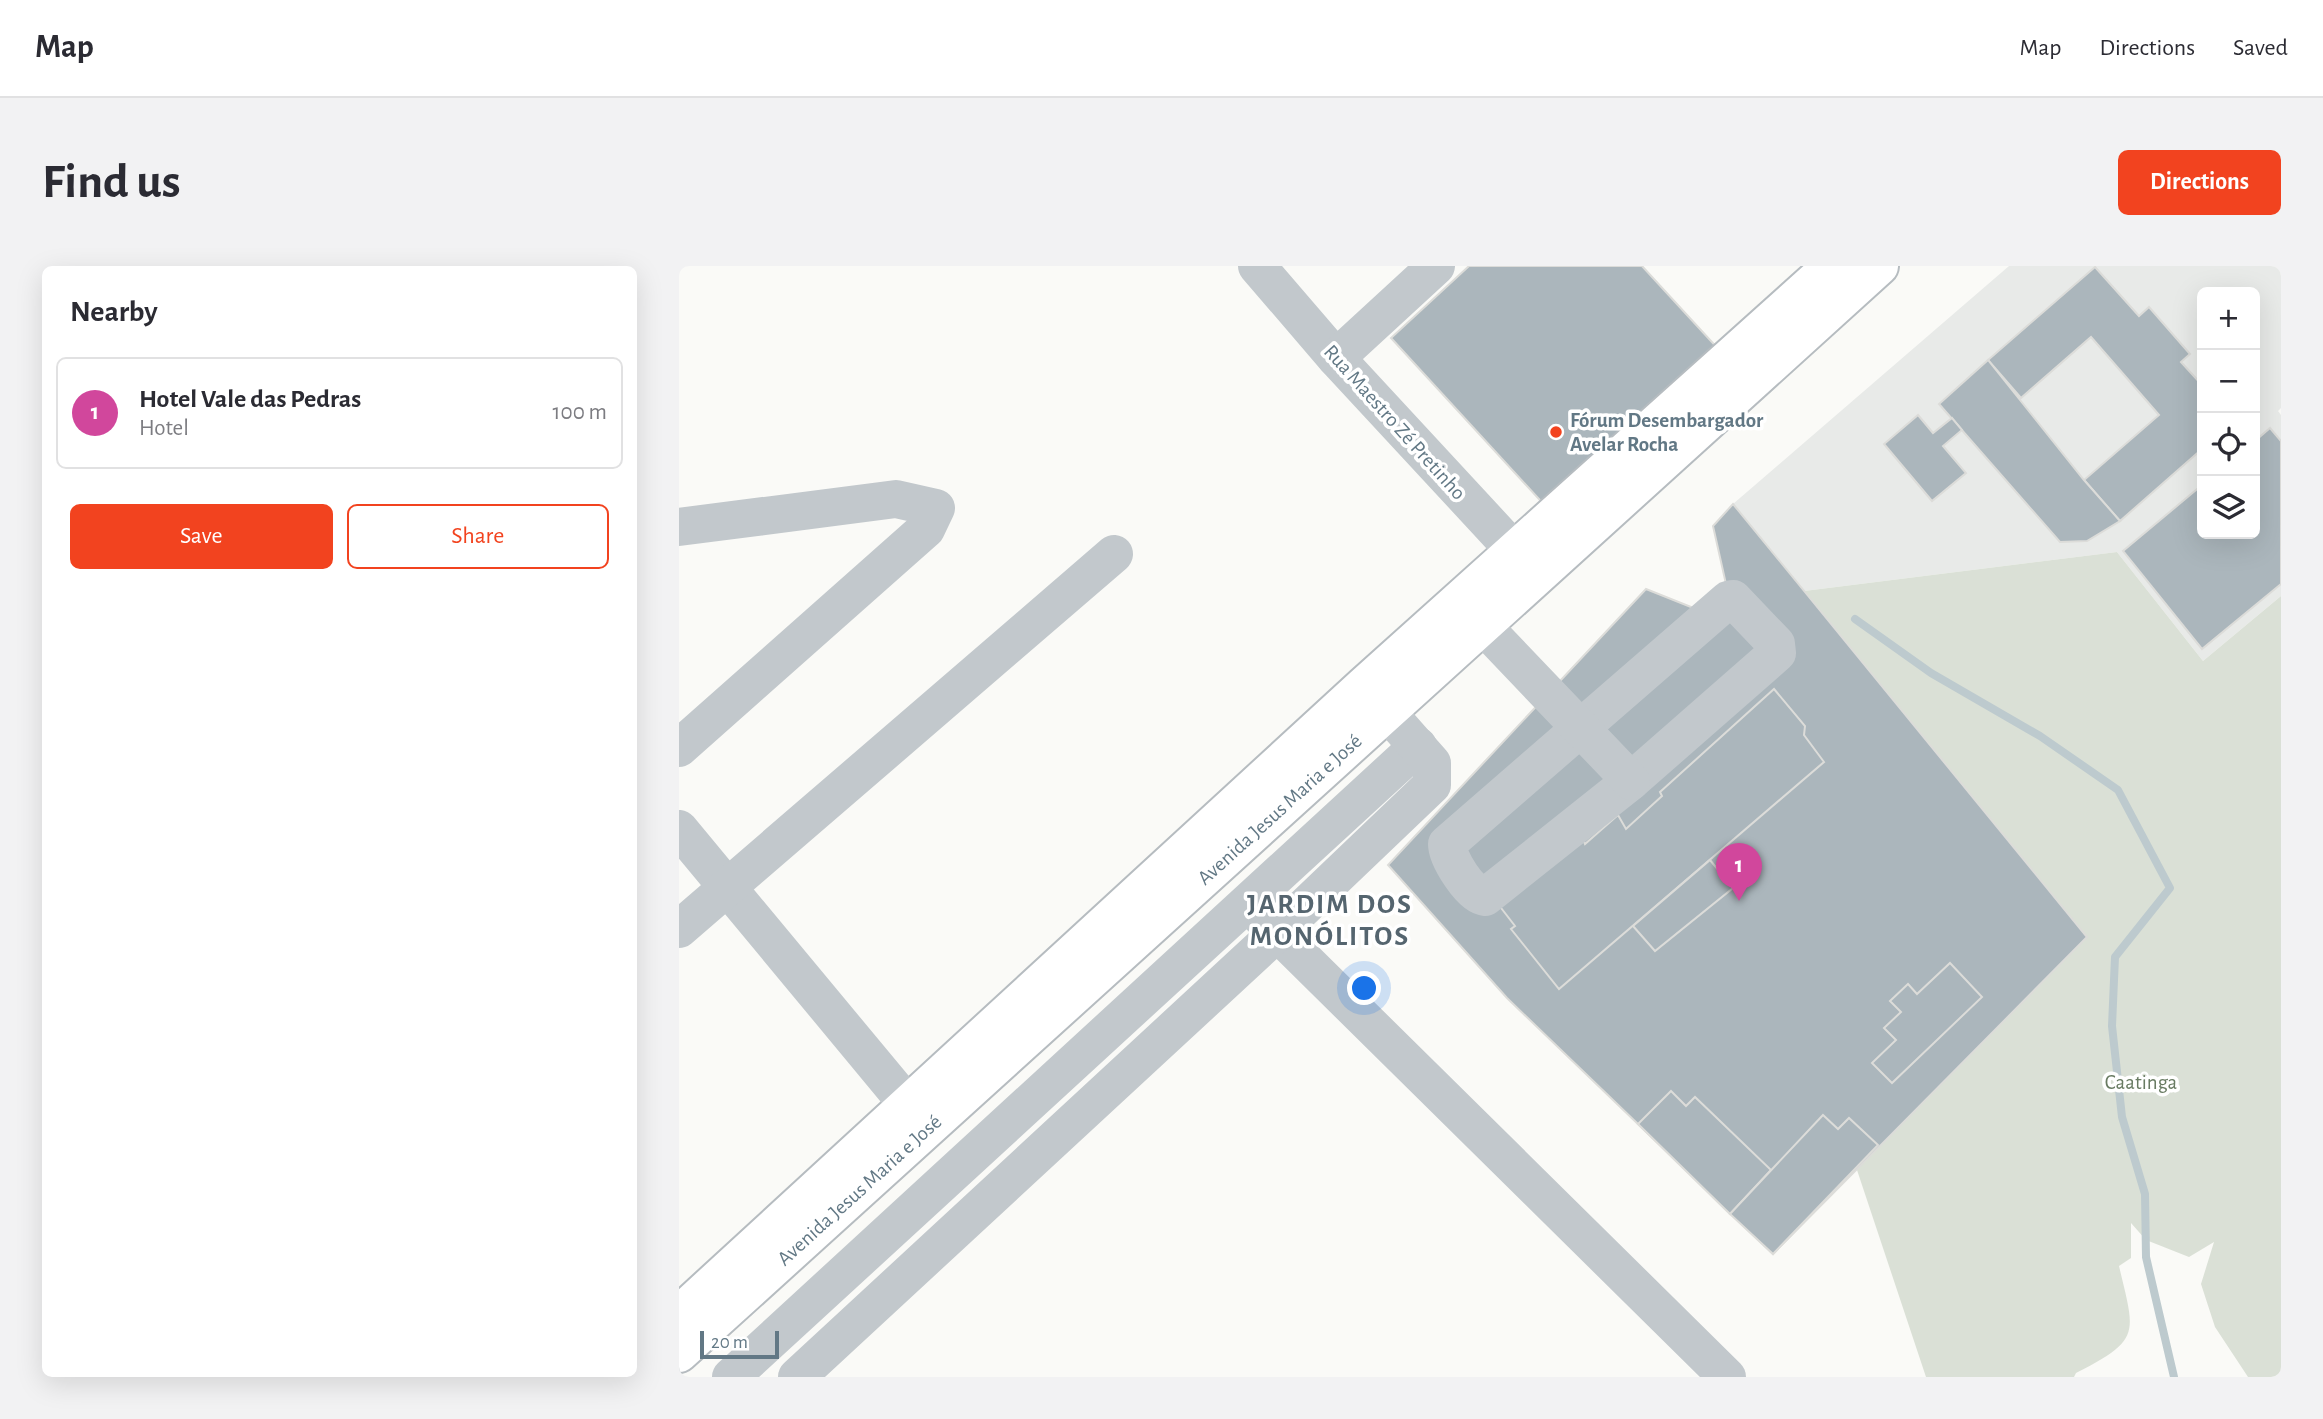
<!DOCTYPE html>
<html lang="en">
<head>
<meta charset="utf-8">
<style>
	:root { --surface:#fff; --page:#f2f2f3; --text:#2b2b33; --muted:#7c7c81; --line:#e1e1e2; --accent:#f2431f }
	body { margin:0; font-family:"Alegreya Sans",sans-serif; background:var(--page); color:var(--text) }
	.controls { position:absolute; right:21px; top:21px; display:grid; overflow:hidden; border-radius:10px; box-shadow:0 7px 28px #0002 }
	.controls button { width:63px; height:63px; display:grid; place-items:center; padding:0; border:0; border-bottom:2px solid var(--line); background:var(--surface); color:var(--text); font:35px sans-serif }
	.scale { position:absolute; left:21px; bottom:18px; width:79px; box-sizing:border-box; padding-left:7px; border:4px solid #627885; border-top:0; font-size:19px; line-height:24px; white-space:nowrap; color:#627885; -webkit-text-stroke:5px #fff; paint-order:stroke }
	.you { position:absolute; left:686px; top:723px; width:24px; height:24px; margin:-18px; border:5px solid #fff; border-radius:50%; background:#1a73e8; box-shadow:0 0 0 10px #1a73e833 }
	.badge { display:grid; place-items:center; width:46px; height:46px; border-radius:50%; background:var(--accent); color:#fff; font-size:23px; font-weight:700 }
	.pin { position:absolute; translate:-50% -58px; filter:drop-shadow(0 2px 4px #0008) }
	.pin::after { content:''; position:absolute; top:37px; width:24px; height:21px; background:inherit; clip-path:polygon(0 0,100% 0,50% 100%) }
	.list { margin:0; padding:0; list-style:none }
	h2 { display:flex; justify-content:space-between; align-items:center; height:91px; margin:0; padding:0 28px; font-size:30px }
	h2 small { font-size:23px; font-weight:400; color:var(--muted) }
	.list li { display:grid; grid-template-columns:46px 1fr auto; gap:21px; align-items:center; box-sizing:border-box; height:112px; margin:0 14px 14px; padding:0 14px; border:2px solid var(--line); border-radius:10px }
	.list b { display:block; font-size:26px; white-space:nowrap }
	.list p { margin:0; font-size:23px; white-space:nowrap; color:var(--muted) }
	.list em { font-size:23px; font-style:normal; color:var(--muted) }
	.actions { display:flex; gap:14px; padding:21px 28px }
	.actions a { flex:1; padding:16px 0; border:2px solid var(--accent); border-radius:10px; text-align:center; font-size:24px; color:var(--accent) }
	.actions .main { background:var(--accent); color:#fff }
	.icon { flex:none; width:38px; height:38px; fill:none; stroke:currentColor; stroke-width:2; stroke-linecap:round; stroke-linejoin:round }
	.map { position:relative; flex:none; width:1602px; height:1111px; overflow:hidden; border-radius:10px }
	header { display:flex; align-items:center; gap:42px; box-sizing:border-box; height:98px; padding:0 35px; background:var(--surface); border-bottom:2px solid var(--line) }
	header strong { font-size:33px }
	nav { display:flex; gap:38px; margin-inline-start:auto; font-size:24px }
	.intro { display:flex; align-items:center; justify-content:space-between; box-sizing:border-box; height:168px; padding:0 42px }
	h1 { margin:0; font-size:49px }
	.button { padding:18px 32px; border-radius:10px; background:var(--accent); color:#fff; font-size:24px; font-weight:700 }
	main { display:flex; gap:42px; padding:0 42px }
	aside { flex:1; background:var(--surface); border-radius:10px; box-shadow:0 7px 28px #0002 }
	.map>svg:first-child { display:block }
	.built { fill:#e8eae8; fill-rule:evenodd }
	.green { fill:#dae0d6 }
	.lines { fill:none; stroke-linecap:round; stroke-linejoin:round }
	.stream { stroke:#bdcace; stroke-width:8 }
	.building { fill:#abb6bc; stroke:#dcdcd9; stroke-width:2 }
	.major-casing { stroke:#b6bcc0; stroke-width:42 }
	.minor { stroke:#c2c8cc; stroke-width:38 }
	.major { stroke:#fff; stroke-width:38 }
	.poi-dot { fill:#f2431f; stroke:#fff; stroke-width:2.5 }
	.labels { text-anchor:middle; stroke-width:7; stroke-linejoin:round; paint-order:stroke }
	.poi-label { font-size:21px; font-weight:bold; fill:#627885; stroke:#fff; text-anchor:start }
	.street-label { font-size:21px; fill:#627885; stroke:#fff }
	.park-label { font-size:21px; fill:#687b62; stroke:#fff }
	.district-label { font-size:28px; font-weight:bold; letter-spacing:2px; fill:#55656f; stroke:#fff }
</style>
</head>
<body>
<header>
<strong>Map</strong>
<nav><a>Map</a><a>Directions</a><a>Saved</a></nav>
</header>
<div class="intro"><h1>Find us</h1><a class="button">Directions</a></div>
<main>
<aside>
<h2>Nearby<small></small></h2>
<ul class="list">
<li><span class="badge" style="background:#d1479c">1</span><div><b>Hotel Vale das Pedras</b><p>Hotel</p></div><em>100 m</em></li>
</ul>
<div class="actions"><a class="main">Save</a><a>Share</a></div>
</aside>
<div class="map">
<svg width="1602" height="1111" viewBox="0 0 1602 1111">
	<rect width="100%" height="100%" fill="#fafaf7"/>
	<path class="built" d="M1330,0H1602V142L1599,145L1602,149V330L1524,395L1438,286L1125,325L1054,238ZM1523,26H1576V268H1523Z"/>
	<path class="green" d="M1438,286L1524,395L1602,330V1111H1569L1536,1061L1522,1018L1535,976L1510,991L1467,974L1452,957V992L1440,1000C1456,1068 1463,1073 1397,1107L1395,1111H1247L1177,901L1125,325Z"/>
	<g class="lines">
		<path class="stream" d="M1176,353L1252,407L1361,470L1439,524L1491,622L1436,691L1433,760L1443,851L1466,928L1467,991L1495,1111"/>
	</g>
	<g class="building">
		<path d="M790,0H963L1043,87L870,244L712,72Z"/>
		<path d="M1416,1L1460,50L1470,41L1511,88L1502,96L1523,119V183L1441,255L1405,214L1480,149L1412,71L1342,132L1309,94Z"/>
		<path d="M1309,94L1405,214L1441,255L1408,275L1381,276L1260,138Z"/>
		<path d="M1239,149L1254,167L1273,152L1283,164L1264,180L1287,207L1253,235L1205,178Z"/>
		<path d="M1591,162L1602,175V318L1523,383L1444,285L1523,219V268H1576V175Z"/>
		<path d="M1054,238L1408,671L1094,988L828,732L709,599L967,323L1017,343L1047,318L1034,260Z"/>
		<path d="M1095,423L1126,460L1125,469L1145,496L880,723L832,663L836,660L819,638L902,568L906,578L939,549L947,563L983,530L981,526Z"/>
		<path d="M1031,594L1054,622L976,685L954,660Z"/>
		<path d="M1271,697L1303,731L1213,817L1193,797L1217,774L1205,762L1222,746L1211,735L1229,718L1238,728Z"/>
		<path d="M992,825L1007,840L1016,831L1092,904L1051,948L959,858Z"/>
		<path d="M1144,849L1159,863L1170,852L1199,879L1094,988L1051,948Z"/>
	</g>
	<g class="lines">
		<defs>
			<g id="major">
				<path d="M0,1049L685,420L1153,0"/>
				<path id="s1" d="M0,1087L1200,0"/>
			</g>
		</defs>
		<use href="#major" class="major-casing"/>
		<g class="minor">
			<path d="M578,0L657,92L858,309"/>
			<path d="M657,92L757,0"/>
			<path d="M0,261L217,233L257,242L247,263L0,482"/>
			<path d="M1054,333L1097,378L1098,387L952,515L806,631C792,630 768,592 768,578L1049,334Z"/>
			<path d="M805,361L952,515"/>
			<path d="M0,563L230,840"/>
			<path d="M579,648L1048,1111"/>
			<path d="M0,663L435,288"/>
			<path d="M52,1111L739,480"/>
			<path d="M118,1111L598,667L753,519V497L686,421"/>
		</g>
		<use href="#major" class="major"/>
	</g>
	<circle class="poi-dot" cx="877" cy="166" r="7"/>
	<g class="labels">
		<g class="poi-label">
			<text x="891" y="161">Fórum Desembargador<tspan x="891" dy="24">Avelar Rocha</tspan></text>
		</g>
		<g class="street-label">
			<text transform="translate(716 156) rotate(48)" y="7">Rua Maestro Zé Pretinho</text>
			<text dy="7" stroke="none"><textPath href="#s1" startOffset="810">Avenida Jesus Maria e José</textPath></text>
			<text dy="7" stroke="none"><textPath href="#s1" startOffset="243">Avenida Jesus Maria e José</textPath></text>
		</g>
		<g class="park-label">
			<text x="1462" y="823">Caatinga</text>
		</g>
		<g class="district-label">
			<text x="651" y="647">JARDIM DOS<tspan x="651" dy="32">MONÓLITOS</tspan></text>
		</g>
	</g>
</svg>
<div class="controls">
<button>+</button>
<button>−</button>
<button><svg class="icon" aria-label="locate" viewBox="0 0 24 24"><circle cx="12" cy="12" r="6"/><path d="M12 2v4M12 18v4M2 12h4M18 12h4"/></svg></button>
<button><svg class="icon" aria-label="layers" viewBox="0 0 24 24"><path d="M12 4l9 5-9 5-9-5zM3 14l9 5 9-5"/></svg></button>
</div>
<div class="scale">20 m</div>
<div class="you"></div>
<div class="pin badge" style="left:1060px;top:635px;background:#d1479c">1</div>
</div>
</main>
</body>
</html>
